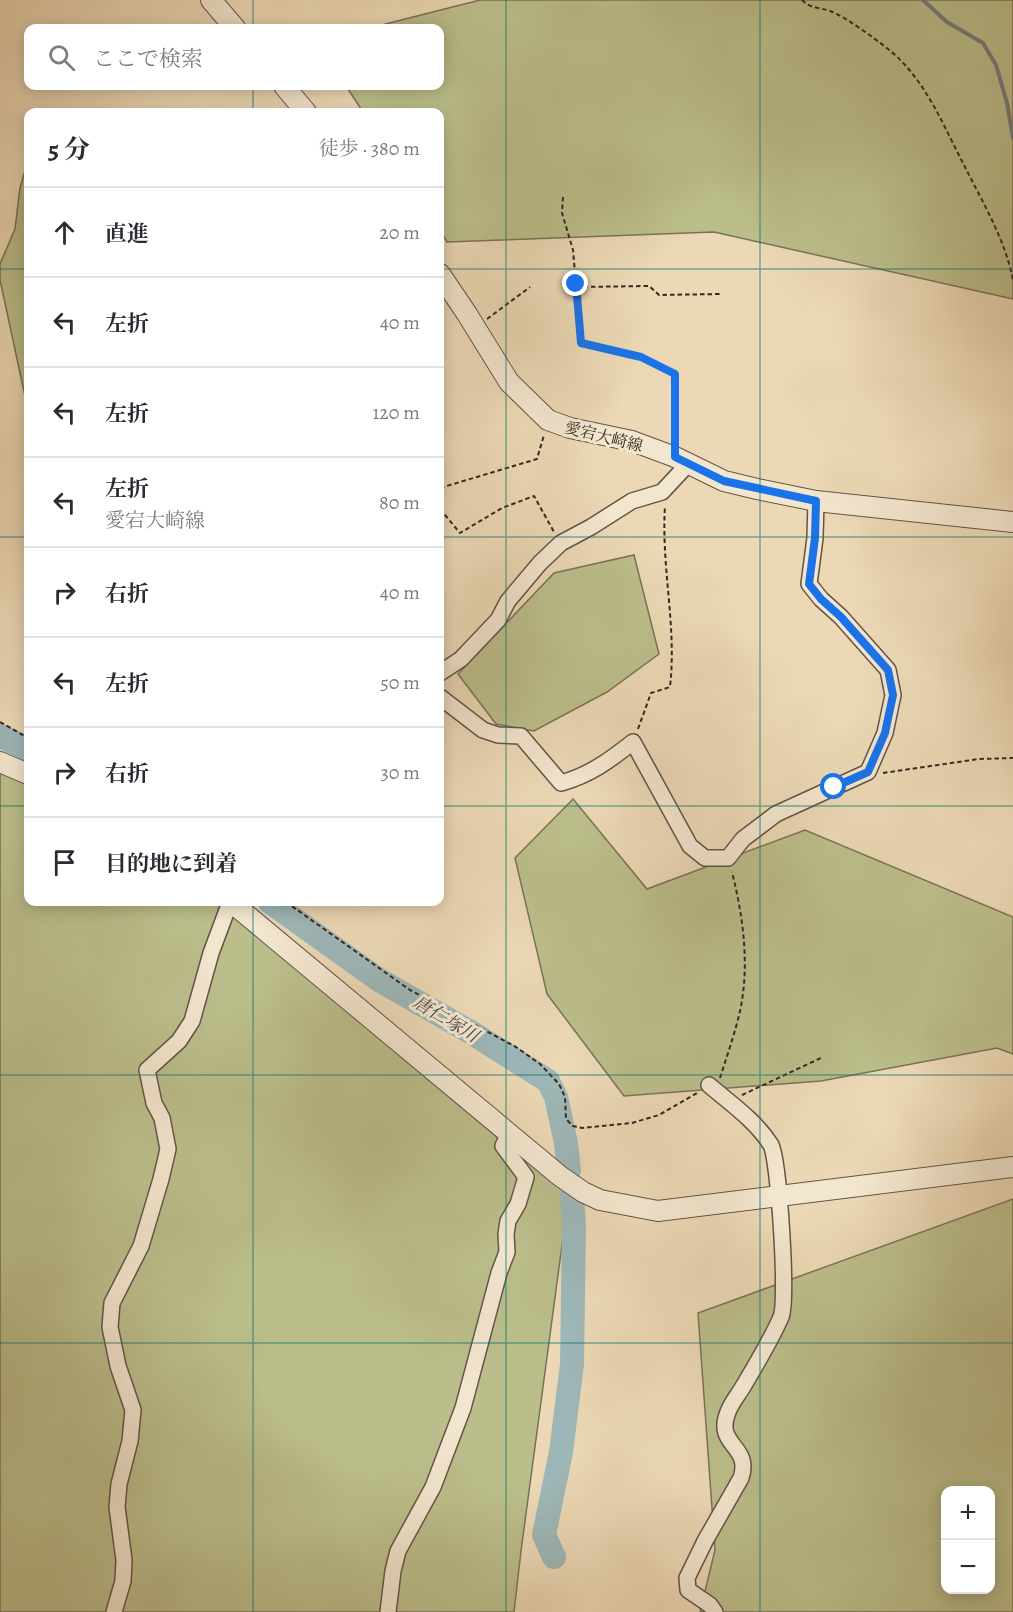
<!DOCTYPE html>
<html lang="ja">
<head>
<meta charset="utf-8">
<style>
	:root { --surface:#fff; --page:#f7f7f7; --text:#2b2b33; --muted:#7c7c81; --line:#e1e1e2 }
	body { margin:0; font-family:Alegreya,"Noto Serif JP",serif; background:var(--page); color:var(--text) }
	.controls { position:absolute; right:18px; bottom:18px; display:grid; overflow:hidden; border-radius:12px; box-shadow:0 3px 15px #0003 }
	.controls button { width:54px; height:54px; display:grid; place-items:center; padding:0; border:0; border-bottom:2px solid var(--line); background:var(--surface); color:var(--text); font:30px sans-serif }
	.stop { position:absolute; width:18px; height:18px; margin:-14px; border:4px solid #1a73e8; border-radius:50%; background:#fff }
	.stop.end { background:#1a73e8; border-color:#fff; box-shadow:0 2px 6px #0008 }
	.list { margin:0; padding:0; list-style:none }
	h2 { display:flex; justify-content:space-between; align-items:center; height:78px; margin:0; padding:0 24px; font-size:26px }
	h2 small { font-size:20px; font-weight:400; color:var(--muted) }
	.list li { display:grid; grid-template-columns:39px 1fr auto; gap:18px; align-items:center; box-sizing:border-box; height:90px; padding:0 24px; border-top:2px solid var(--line) }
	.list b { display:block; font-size:22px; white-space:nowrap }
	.list p { margin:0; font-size:20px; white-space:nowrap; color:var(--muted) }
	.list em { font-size:20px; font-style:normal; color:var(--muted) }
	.icon { flex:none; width:33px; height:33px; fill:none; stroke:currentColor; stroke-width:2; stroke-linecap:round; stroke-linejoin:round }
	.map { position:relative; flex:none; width:1013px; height:1612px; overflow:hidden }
	.search { position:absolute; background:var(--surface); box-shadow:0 3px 15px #0003; left:24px; top:24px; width:420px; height:66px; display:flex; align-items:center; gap:15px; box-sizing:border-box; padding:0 21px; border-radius:12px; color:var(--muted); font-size:22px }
	.panel { position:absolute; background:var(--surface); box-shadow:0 3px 15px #0003; left:24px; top:108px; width:420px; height:798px; border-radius:12px }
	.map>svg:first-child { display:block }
	.green { fill:#bbbe8b; stroke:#787358; stroke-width:1.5; fill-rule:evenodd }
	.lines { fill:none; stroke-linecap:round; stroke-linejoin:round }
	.stream { stroke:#737e7d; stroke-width:4 }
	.river { stroke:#9db7b8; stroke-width:24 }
	.minor-casing { stroke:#635448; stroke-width:18 }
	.tertiary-casing { stroke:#635448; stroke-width:22 }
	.path { stroke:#352824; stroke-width:2; stroke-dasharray:4.5 3; stroke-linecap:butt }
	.minor { stroke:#f3e6cf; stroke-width:15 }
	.tertiary { stroke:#f3e6cf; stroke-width:20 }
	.route { stroke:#1a73e8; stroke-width:8 }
	.grid { fill:none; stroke:#0f766e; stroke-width:1.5; stroke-opacity:0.55 }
	.labels { text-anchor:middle; stroke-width:6; stroke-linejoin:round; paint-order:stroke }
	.street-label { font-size:16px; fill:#352824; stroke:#f3e6cf }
	.water-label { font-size:18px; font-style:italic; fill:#4f4c49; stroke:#f3e6cf }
</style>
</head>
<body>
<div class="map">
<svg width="1013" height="1612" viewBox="0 0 1013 1612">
	<rect width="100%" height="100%" fill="#ecd8b5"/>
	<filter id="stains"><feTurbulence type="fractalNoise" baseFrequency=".00333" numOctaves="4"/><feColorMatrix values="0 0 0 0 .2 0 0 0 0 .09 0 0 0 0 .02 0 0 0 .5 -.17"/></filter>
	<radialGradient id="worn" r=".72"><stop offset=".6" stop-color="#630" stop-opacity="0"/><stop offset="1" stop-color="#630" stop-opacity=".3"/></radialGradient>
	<g class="green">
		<path d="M480,0H1013V299L714,232L447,242L440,230V112H363L346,86H440V28H370Z"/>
		<path d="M28,168V410L0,280V264L15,229L20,188L25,171Z"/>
		<path d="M634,555L659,654L607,692L534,731L496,724L458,674L554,573Z"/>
		<path d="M0,768L28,782V902H219L410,1064L569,1193L521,1551L514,1612H0Z"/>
		<path d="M573,799L647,889L805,830L1013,917V1054L997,1048L821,1081L624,1096L547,994L515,858Z"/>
		<path d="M1013,1199V1612H700L715,1550L698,1313ZM946,1490H990V1590H946Z"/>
	</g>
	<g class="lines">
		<path class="stream" d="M923,0L947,22L983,43L996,65L1007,103L1013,138"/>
		<g class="river">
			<path d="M0,736L28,749"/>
			<path d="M270,902L379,980L472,1033L548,1081L556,1097L566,1143L569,1171"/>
			<path d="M554,1557L544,1535L561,1452L572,1364L574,1226L572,1195"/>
		</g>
		<defs>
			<g id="minor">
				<path d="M440,673L461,659L498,620L508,601L540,563L561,543L591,527L632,501L662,492L689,463"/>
				<path d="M440,697L483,730L498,735L521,736L561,783C590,775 610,760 633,742L690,846L705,858H728L743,839L776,814L868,772L885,733L893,695L888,670L841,617L821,599L809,584L815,538L816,501"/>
				<path d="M709,1085C730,1103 756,1121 771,1145C779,1161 788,1301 781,1317C771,1340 757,1363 744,1385C739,1394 731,1403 728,1412C714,1446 752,1445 741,1478L705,1541L687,1578L688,1590L710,1605L715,1612"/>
				<path d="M114,1612L123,1581L124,1560L117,1507L119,1484L130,1441L133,1410L118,1366L110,1327L112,1303L141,1246L161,1179L168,1149L162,1118L154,1103L147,1070L179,1041L192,1021L211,953L230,902"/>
				<path d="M388,1612L393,1571L398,1551L433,1487L463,1408L499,1273L507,1252L506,1234L508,1221L518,1204L526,1177L503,1146L509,1133"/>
			</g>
			<g id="tertiary">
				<path d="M211,0L235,28"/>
				<path d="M284,86L306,112"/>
				<path d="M440,274L467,314L509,382L548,420L570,428L632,441L675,457L724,481L757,489L816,501L1013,522"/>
				<path d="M0,762L28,774"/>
				<path d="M231,902L560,1176L583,1192L600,1200L658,1211L1013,1167"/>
			</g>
		</defs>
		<use href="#minor" class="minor-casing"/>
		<use href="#tertiary" class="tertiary-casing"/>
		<g class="path">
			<path d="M802,0C811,9 819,7 830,11C846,17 874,38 888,49C925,78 944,127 965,167C983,203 1006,241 1013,281"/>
			<path d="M563,197L562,213L573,250L581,343L641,357L675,373V439"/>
			<path d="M576,287L649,286L659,295L720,294"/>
			<path d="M487,319L530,287"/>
			<path d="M440,488L537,459L544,435"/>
			<path d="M440,509L460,533L502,508L534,496L554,532"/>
			<path d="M0,722L28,738"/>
			<path d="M638,729L651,693L670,687C677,627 661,567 665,506"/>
			<path d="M883,773L979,759L1013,758"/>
			<path d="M286,902L410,990L516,1047L540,1064L559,1084L565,1097L566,1119L573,1126L582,1128L632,1123L659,1115L697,1093"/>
			<path d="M720,1078C727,1056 735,1033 740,1011C750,965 743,916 732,872"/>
			<path d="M742,1095L823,1057"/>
		</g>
		<use href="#minor" class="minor"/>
		<use href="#tertiary" class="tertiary"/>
	</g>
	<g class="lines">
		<path class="route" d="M576,284L581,343L641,357L675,374V457L724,481L816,501L815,538L809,584L821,599L841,617L888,670L893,695L885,733L868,772L834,787"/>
	</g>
	<path class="grid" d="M253,0V28M506,0V1612M760,0V1612M253,86V112M0,269H28M440,269H1013M0,537H28M440,537H1013M0,806H28M440,806H1013M253,902V1612M0,1075H1013M0,1343H1013"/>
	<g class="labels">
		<g class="street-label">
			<text transform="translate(604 436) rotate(14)" y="6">愛宕大崎線</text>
		</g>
		<g class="water-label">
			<text transform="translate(446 1019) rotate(31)" y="6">唐仁塚川</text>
		</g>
	</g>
	<rect width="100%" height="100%" filter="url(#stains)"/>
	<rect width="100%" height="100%" fill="url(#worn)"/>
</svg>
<div class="controls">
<button>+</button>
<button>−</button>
</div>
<div class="stop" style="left:834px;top:787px"></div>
<div class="stop end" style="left:576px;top:284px"></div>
<div class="search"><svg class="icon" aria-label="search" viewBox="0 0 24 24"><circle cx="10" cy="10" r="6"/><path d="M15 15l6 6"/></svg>ここで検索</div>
<section class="panel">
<h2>5 分<small>徒歩 · 380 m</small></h2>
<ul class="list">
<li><svg class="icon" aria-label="ahead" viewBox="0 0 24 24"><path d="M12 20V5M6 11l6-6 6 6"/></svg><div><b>直進</b></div><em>20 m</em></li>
<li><svg class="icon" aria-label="left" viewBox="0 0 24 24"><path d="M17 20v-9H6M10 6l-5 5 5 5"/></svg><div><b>左折</b></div><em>40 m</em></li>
<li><svg class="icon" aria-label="left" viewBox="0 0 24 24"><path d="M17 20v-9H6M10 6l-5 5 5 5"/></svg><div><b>左折</b></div><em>120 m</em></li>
<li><svg class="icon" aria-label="left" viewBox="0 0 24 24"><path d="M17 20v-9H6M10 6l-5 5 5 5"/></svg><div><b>左折</b><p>愛宕大崎線</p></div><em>80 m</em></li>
<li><svg class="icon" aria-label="right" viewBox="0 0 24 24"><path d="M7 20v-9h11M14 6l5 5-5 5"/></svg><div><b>右折</b></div><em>40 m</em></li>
<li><svg class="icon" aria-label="left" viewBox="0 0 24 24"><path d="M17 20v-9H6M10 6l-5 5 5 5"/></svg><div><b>左折</b></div><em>50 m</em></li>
<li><svg class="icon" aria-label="right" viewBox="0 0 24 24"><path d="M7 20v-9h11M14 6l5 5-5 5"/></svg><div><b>右折</b></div><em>30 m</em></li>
<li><svg class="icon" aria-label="arrive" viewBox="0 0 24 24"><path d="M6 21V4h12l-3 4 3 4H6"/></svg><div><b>目的地に到着</b></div></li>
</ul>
</section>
</div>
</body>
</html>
